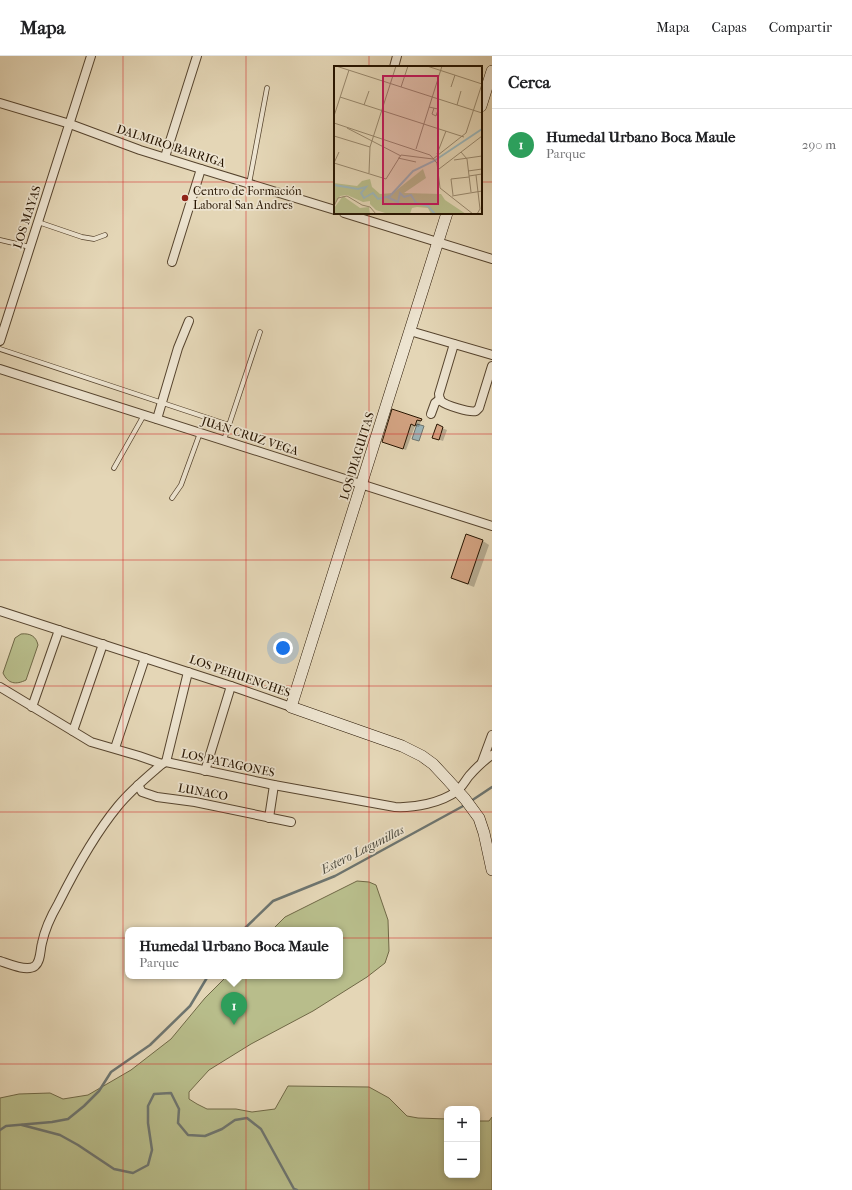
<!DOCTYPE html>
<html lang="es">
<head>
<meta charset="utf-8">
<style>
	:root { --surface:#fff; --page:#f6f6f6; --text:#202124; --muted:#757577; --line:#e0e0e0; --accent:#ea580c }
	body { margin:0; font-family:"IM FELL French Canon",serif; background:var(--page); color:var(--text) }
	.controls { position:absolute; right:12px; bottom:12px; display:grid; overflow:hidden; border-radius:8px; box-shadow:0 2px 6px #0003 }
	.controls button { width:36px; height:36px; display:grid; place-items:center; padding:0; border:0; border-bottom:1px solid var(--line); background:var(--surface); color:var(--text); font:20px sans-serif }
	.you { position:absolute; left:283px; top:592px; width:14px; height:14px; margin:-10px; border:3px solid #fff; border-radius:50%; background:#1a73e8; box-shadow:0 0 0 6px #1a73e833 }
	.badge { display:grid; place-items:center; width:26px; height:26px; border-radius:50%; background:var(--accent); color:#fff; font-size:13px; font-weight:700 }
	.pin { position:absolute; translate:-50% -33px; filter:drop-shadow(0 1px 2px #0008) }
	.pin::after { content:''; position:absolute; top:21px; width:14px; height:12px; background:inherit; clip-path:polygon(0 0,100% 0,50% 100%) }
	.popup { position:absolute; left:125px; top:871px; width:218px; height:52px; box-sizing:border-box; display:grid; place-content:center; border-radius:8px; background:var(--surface); filter:drop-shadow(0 1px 3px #0005); font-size:13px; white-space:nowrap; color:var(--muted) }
	.popup b { font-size:15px; color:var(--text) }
	.popup::after { content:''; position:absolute; left:50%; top:100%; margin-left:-8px; border:8px solid transparent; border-top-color:var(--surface) }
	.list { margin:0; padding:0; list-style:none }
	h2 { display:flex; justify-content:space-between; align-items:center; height:52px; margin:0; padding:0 16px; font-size:17px }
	h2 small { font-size:13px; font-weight:400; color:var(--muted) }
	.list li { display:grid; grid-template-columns:26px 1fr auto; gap:12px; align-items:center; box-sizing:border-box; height:72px; padding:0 16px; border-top:1px solid var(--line) }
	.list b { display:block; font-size:15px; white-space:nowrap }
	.list p { margin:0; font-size:13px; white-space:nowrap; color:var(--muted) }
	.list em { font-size:13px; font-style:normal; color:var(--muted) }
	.map { position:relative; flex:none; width:492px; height:1134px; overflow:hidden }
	header { display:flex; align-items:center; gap:24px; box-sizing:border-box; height:56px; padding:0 20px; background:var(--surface); border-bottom:1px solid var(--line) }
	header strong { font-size:19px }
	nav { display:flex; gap:22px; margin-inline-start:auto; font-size:14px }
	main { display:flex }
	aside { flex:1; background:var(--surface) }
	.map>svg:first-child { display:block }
	.green { fill:#b8bd8b; stroke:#6f6846 }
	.water { fill:#9cb6ba; stroke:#6d7570 }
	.shadow { fill:#0003 }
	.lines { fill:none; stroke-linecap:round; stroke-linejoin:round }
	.stream { stroke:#6d7570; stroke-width:2.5 }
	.building { fill:#d3a382; stroke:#261400 }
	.lane-casing { stroke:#56442e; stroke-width:5.5 }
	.street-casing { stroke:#56442e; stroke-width:10 }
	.secondary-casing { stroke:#261400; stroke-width:12 }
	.lane { stroke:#ede4d0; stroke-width:4 }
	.street { stroke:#ede4d0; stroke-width:8 }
	.secondary { stroke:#ede4d0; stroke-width:11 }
	.grid { fill:none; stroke:#d62828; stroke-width:1; stroke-opacity:0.55 }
	.poi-dot { fill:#8f2418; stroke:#ede4d0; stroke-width:1.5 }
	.labels { text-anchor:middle; stroke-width:3.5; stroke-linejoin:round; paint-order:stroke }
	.street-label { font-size:12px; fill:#261400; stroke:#ede4d0 }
	.poi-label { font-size:12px; fill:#261400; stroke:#ede4d0; text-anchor:start }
	.water-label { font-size:13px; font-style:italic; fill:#4f4d41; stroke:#ede4d0 }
	.inset-river { fill:none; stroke:#9cb6ba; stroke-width:2 }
	.inset-road { fill:none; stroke:#98886d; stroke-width:1 }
	.view { fill:#c2185b; fill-opacity:0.15; stroke:#c2185b; stroke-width:2 }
	.inset-edge { fill:none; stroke:#261400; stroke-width:2 }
</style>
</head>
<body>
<header>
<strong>Mapa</strong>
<nav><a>Mapa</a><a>Capas</a><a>Compartir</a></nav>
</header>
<main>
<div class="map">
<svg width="492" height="1134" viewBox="0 0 492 1134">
	<rect width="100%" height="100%" fill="#e4d6b6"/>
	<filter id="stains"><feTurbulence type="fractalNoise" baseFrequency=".005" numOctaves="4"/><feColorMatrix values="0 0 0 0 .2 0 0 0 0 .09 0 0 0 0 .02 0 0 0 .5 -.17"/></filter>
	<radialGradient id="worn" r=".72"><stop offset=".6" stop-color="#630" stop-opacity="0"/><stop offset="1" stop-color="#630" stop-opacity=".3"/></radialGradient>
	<g class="green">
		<path d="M21,578C30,577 36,580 38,589L26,624C16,629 8,628 3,617L15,582Z"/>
		<path d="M357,825L369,826L376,829L388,864L389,895L385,907L367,921L313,955L251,988L209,1014L189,1036V1043L197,1048L207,1053H236L252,1056L275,1053L288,1030L369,1031L389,1042L407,1060L418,1062L447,1063V1119H477V1065H489L492,1061V1134H0V1042L19,1038L50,1037L63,1043L88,1039L131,1014L171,983L205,942L227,920H340V874H272L285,861Z"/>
	</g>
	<path class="water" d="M417,368L424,370L419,385L412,383Z"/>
	<g class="shadow">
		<path d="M393,354L425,366L421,365L419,371L415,370L406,394L383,386Z"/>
		<path d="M437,370L447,374L443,385L437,383Z"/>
		<path d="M466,479L483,485L489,489L474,531L458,525L452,521Z"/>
	</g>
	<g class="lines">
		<g class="stream">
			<path d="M471,745L492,731"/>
			<path d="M243,874L273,845L335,820L465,749"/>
			<path d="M22,1069L60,1079L78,1089L114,1113L133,1117L148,1109L152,1094L148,1067V1050L154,1038L171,1037L179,1053L178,1067L188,1079L205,1080L222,1073L235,1064L247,1062L261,1073L294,1133L297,1134"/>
			<path d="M0,1074L6,1070L52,1066L68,1063L84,1050L99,1035L111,1016L150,989L190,950L208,920"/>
		</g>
	</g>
	<g class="building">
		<path d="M392,353L422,363L421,365L417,364L415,370L411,368L403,393L382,386Z"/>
		<path d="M437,368L443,371L439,384L432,382Z"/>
		<path d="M466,478L483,484L468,528L451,522Z"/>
	</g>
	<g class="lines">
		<defs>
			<g id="lane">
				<path d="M249,128L267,32"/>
				<path d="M38,166L82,181L94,183L105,179"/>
				<path d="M0,184L30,191"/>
				<path d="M0,293L229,369"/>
				<path d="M224,384L260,276"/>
				<path d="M114,412L144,359"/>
				<path d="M172,442L181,429L200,377"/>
			</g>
			<g id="street">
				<path d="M394,11L397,0"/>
				<path d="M0,47L70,68L140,94L201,113L335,154"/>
				<path d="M165,101L197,0"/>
				<path d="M344,157L492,203"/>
				<path d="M172,206L201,113"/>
				<path d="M410,275L492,299"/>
				<path d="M0,285L91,0"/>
				<path d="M454,288L439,338C439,341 439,342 441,345C445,349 470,357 476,355L479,352L492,310"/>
				<path d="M0,313L492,470"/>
				<path d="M431,358L435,347L440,343"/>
				<path d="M157,363L178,292L189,265"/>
				<path d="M0,555L231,630L291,651"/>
				<path d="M0,631L91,686L139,700L162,708"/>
				<path d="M32,651L59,574"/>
				<path d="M73,675L103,588"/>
				<path d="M115,692L145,602"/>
				<path d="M166,706L188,616"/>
				<path d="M482,706L492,679"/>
				<path d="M205,715L231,630"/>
				<path d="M138,729L142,736L157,741L195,746L291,766"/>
				<path d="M269,762L274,729"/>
				<path d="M0,905C9,908 27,916 35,910C41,905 40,894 42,887C45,873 51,860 58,848C75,814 94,779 118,750C131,734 147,721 162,708L166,706L274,729L395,751C414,752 441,747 457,735C462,731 465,725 469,720C476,712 483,705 492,699"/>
			</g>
			<g id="secondary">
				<path d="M481,50L492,15"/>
				<path d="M447,157L291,651L402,690L422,700L433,708L447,723L465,743L479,762L484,777L492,814"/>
			</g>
		</defs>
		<use href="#lane" class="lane-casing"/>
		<use href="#street" class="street-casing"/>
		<use href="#secondary" class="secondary-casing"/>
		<use href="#lane" class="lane"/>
		<use href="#street" class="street"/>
		<use href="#secondary" class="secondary"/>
	</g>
	<path class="grid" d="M123,0V1134M246,0V1134M369,0V11M0,126H335M481,126H492M369,157V1134M0,252H492M0,378H492M0,504H492M0,630H492M0,756H492M0,882H492M0,1008H492"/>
	<circle class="poi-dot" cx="185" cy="142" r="4"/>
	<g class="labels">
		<g class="street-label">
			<text transform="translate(171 90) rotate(18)" y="4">DALMIRO BARRIGA</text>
			<text transform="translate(27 161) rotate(-72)" y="4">LOS MAYAS</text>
			<text transform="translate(250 380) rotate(18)" y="4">JUAN CRUZ VEGA</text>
			<text transform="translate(357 400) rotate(-73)" y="4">LOS DIAGUITAS</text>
			<text transform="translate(240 620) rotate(19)" y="4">LOS PEHUENCHES</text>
			<text transform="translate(228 707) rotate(12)" y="4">LOS PATAGONES</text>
			<text transform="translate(203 736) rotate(10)" y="4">LUNACO</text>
		</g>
		<g class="poi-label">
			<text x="193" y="139">Centro de Formación<tspan x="193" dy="14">Laboral San Andres</tspan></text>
		</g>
		<g class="water-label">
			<text transform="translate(362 793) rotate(-27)" y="5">Estero Lagunillas</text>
		</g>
	</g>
	<g transform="translate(334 10)">
		<rect width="148" height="148" fill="#e4d6b6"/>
		<path d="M89,103L92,112L70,127L107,128L111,134L132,148H97L94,142L83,141L78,142L76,148H54L42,144L36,138V135L29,136L13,129L6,130L0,139V117L23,120L28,115L36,113L38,121L46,128L59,127ZM9,130L26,142L35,141L36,148H0V142Z" fill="#b8bd8b"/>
		<path class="inset-river" d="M0,119L24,123L32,121L27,127L30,132L39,127L44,133L56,130L79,105L100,95L148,63M53,131L64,136L66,127L70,131L77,129L82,137L94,140L101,148"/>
		<path class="inset-road" d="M2,0L148,47M93,0L148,18M67,21L74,0M117,21L121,9M6,31L130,71M30,39L35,25M123,39L127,25M95,41L104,43V44L102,50L98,48L100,42M0,50L15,4M0,57L96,89L103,97L106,122L139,148M13,62L67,90M0,70L36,81M82,83L108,0M127,86L133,93L137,126M103,88L112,65M64,92L82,96M120,94L148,90M0,97L52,113L67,89L99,93L132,67L148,18M0,97L5,86M105,103L148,70M134,105L148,103M35,107L36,81L62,0M142,109L146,143L143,148M135,110L148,108M119,129L117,113L135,111M118,130L148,125M0,140L4,132L13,130L28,139L36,141L42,148"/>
		<path class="view" d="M49,10H104V138H49Z"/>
		<rect width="148" height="148" class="inset-edge"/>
	</g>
	<rect width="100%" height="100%" filter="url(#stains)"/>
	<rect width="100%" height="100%" fill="url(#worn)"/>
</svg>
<div class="controls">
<button>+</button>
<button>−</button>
</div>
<div class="you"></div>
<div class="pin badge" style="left:234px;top:969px;background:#2e9e5b">1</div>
<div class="popup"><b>Humedal Urbano Boca Maule</b>Parque</div>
</div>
<aside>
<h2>Cerca<small></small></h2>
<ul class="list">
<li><span class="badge" style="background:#2e9e5b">1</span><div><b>Humedal Urbano Boca Maule</b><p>Parque</p></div><em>290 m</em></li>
</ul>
</aside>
</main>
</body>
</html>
